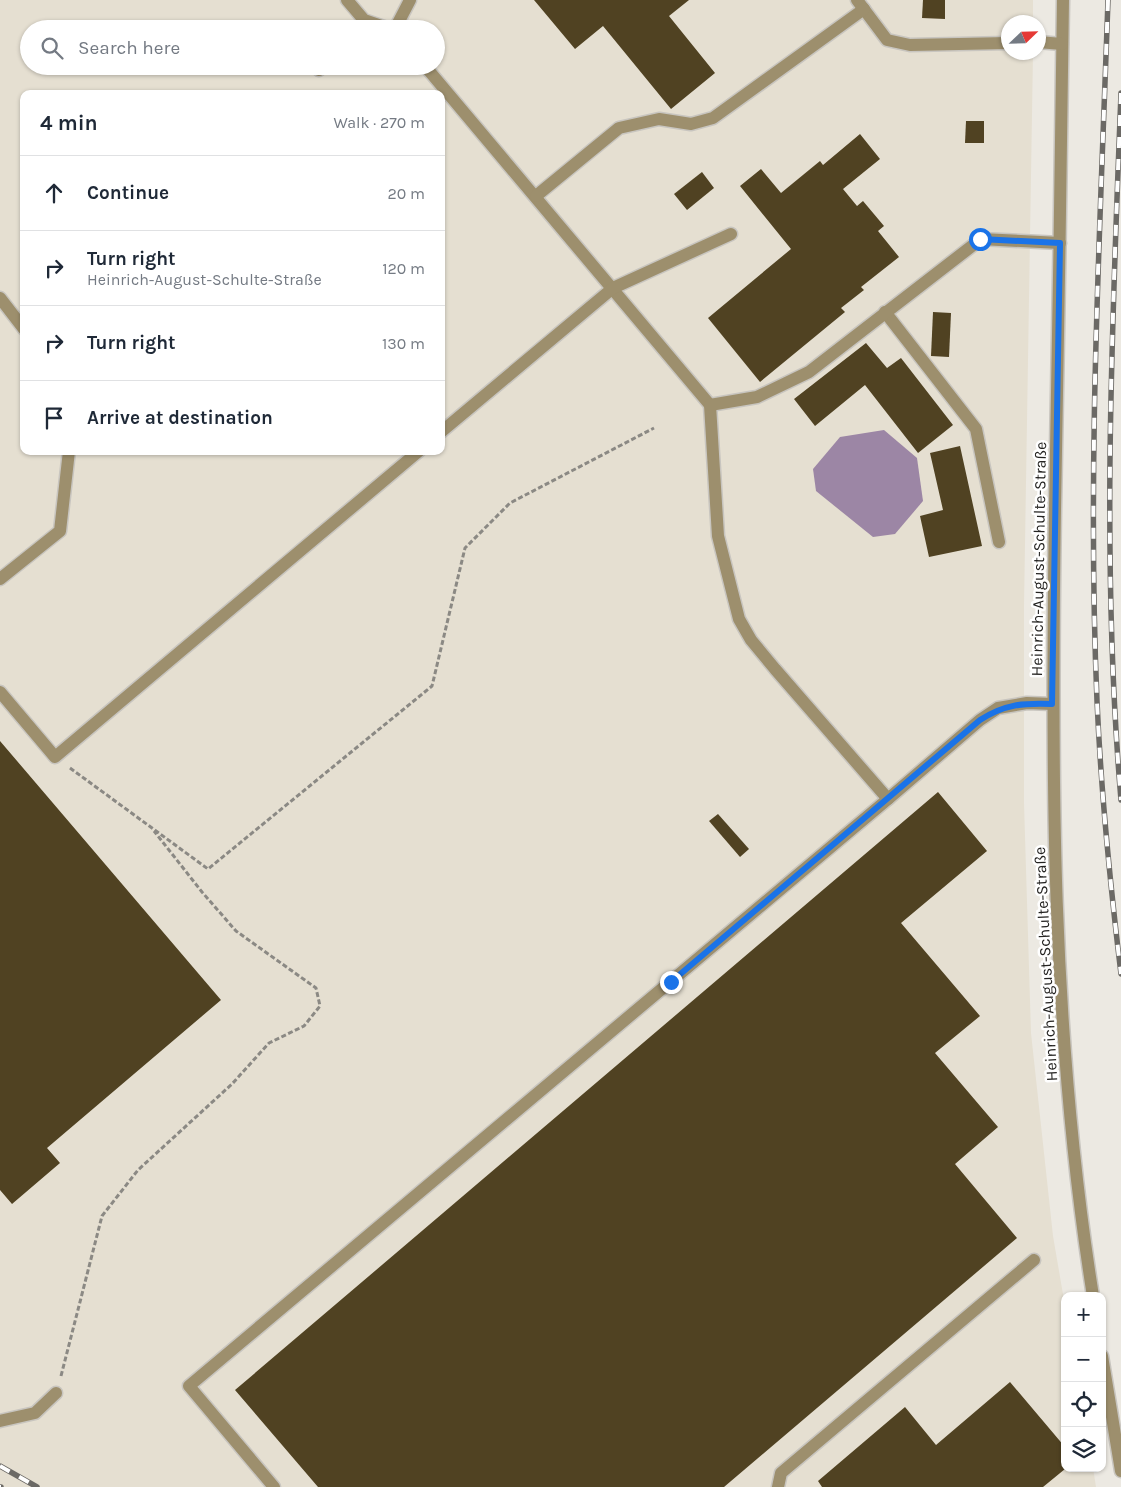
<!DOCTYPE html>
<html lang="en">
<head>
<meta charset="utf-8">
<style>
	:root { --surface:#fff; --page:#f2f2f3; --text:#1f2937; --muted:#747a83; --line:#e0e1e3 }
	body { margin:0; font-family:Karla,sans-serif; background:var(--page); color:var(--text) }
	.controls { position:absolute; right:15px; bottom:15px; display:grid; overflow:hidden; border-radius:10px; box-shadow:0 1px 4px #0004 }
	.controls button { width:45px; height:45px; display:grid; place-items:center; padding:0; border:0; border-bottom:1px solid var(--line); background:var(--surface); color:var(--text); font:25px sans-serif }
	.compass { position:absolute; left:1001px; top:15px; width:45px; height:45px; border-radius:50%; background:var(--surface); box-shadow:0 1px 4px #0004; rotate:67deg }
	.stop { position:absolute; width:15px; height:15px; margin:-11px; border:4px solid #1a73e8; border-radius:50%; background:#fff }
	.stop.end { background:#1a73e8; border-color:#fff; box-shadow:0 1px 5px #0008 }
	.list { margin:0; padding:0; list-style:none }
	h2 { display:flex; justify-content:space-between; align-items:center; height:65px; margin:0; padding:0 20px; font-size:21px }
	h2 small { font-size:16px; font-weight:400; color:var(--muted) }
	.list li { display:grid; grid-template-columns:32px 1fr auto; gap:15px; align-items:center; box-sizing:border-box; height:75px; padding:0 20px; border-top:1px solid var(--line) }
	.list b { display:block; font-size:19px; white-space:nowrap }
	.list p { margin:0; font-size:16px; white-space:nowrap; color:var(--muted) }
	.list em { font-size:16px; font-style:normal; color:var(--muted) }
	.icon { flex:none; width:28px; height:28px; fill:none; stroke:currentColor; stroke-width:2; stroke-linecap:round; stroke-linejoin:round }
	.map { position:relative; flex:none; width:1121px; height:1487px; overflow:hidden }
	.search { position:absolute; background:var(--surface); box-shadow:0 1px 4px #0004; left:20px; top:20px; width:425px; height:55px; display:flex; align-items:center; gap:12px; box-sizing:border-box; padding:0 18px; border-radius:28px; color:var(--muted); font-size:19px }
	.panel { position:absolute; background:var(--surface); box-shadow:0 1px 4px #0004; left:20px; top:90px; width:425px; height:365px; border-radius:10px }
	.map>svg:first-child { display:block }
	.built { fill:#e5dfd1; fill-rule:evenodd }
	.water { fill:#9c86a5 }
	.building { fill:#504222 }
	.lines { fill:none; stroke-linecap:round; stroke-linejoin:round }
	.minor-casing { stroke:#c8c5bf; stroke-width:15 }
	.path { stroke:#8b8984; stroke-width:3; stroke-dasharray:5 2.5; stroke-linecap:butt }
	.minor { stroke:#9d8f6d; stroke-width:12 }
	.rail-casing { stroke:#6b6965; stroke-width:5.5 }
	.rail { stroke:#fff; stroke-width:4; stroke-dasharray:11; stroke-linecap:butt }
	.route { stroke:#1a73e8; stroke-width:6 }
	.labels { text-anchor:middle; stroke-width:5; stroke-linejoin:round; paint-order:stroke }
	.street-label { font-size:16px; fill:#242321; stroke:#fff }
</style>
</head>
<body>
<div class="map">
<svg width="1121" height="1487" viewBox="0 0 1121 1487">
	<rect width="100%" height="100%" fill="#ece9e2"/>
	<path class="built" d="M0,0H1033V22H1008V52L1033,53L1024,606V803L1031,1033L1053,1236L1065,1306V1468H1093L1096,1487H0ZM29,29H436V66H29ZM24,94H441V451H24Z"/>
	<path class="water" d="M884,430L917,458L923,501L895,534L873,537L816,491L813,469L840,437Z"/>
	<g class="building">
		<path d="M534,0H689L669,16L715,73L671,109L603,26L575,49Z"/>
		<path d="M923,0H945V19L922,18Z"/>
		<path d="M966,121H984V143H965Z"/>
		<path d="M860,134L880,159L843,189L857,206L863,201L884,226L878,231L899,257L861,287L864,290L841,308L845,312L760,382L708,318L791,249L740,186L761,169L781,193L820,161L823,165Z"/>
		<path d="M702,172L714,188L687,210L674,194Z"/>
		<path d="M933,312L951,313L949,357L931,356Z"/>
		<path d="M866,343L887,368L901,358L953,425L918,453L865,385L815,426L794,399Z"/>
		<path d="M960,446L982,546L929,557L920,516L943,510L930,453Z"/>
		<path d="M0,741L221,1000L47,1148L60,1163L12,1204L0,1190Z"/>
		<path d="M938,792L987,851L901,923L980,1016L935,1053L998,1127L955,1164L1017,1238L724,1487H318L235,1390Z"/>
		<path d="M718,814L749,849L740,857L709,821Z"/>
		<path d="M1010,1382L1065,1447V1469L1043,1487H822L818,1481L905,1407L936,1445Z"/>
	</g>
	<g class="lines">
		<defs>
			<g id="minor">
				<path d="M347,0L364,20L390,29"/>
				<path d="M857,0L887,40L910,45L1008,43"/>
				<path d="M1063,0C1061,170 1058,339 1055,509C1051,772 1051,1035 1093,1296"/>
				<path d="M395,29L410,0"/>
				<path d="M1038,42L1062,44"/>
				<path d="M425,66L710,405L718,536L739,619L751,640L775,669L888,799L980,720L998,708L1027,703L1053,704"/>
				<path d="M319,70L324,66"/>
				<path d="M536,196L619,128L659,119L691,124L713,118L864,9"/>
				<path d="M0,298L24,329"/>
				<path d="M885,312L976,429L999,542"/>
				<path d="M710,405L757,397L809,372L981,239L1060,243"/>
				<path d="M441,432L613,288L731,234"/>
				<path d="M0,579L60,531L69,451"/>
				<path d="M0,692L55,757L419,451"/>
				<path d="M1102,1356L1121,1471"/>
				<path d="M0,1421L35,1413L56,1393"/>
				<path d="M274,1487L189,1386L888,799"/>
				<path d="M778,1487L781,1473L1034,1260"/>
			</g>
		</defs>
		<use href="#minor" class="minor-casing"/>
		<g class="path">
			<path d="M70,768L208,869L432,686L465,548L510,503L654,428"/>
			<path d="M61,1376L102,1216L138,1170L232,1084L269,1043L304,1026L320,1006L316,988L236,931L202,892L154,831"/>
		</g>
		<use href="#minor" class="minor"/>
		<defs>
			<g id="rail">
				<path d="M1108,0C1100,233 1087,467 1097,701C1101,792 1110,883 1121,974"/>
				<path d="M1121,93C1112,329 1101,565 1121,800"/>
				<path d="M0,1466L37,1487"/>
				<path d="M0,1487H1"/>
			</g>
		</defs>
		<use href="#rail" class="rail-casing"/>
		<use href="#rail" class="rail"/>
	</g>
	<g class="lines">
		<path class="route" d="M671,982L980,720C1005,704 1023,703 1052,704L1060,243L980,239"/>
	</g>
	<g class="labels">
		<g class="street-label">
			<text transform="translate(1038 559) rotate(-89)" y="6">Heinrich-August-Schulte-Straße</text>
			<text transform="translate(1045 964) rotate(-93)" y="6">Heinrich-August-Schulte-Straße</text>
		</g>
	</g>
</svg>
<div class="controls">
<button>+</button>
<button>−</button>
<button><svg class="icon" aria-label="locate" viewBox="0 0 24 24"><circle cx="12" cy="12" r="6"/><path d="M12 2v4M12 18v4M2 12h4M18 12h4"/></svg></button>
<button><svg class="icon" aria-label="layers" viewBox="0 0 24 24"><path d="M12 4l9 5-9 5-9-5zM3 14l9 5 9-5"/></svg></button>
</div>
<svg class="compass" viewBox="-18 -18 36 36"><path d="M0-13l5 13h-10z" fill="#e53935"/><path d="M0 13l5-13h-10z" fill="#747a83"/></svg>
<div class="stop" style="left:980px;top:239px"></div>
<div class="stop end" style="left:671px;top:982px"></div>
<div class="search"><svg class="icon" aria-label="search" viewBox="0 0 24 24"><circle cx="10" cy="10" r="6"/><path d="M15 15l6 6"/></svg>Search here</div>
<section class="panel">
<h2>4 min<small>Walk · 270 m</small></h2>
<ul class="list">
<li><svg class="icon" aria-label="ahead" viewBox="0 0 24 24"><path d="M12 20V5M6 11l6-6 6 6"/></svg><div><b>Continue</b></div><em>20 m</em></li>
<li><svg class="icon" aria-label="right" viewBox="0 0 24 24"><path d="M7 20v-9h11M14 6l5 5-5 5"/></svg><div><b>Turn right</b><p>Heinrich-August-Schulte-Straße</p></div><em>120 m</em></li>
<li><svg class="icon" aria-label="right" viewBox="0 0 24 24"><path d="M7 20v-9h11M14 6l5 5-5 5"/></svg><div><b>Turn right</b></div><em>130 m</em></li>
<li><svg class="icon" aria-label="arrive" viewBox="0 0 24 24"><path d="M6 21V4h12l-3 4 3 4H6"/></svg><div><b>Arrive at destination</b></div></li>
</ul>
</section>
</div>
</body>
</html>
